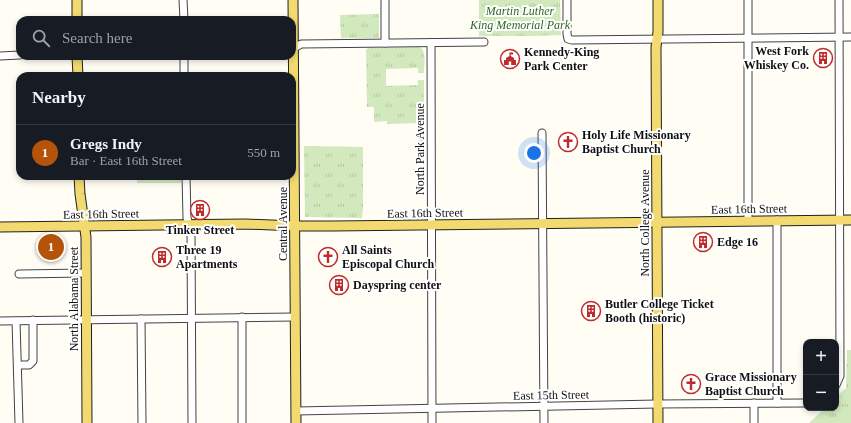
<!DOCTYPE html>
<html lang="en">
<head>
<meta charset="utf-8">
<style>
	:root { --surface:#171b24; --page:#20242c; --text:#f1f3f6; --muted:#9ea1a6; --line:#363941; --accent:#b45309 }
	body { margin:0; font-family:Georgia,serif; background:var(--page); color:var(--text) }
	.controls { position:absolute; right:12px; bottom:12px; display:grid; overflow:hidden; border-radius:8px; box-shadow:0 2px 6px #0003 }
	.controls button { width:36px; height:36px; display:grid; place-items:center; padding:0; border:0; border-bottom:1px solid var(--line); background:var(--surface); color:var(--text); font:20px sans-serif }
	.you { position:absolute; left:534px; top:153px; width:14px; height:14px; margin:-10px; border:3px solid #fff; border-radius:50%; background:#1a73e8; box-shadow:0 0 0 6px #1a73e833 }
	.badge { display:grid; place-items:center; width:26px; height:26px; border-radius:50%; background:var(--accent); color:#fff; font-size:13px; font-weight:700 }
	.pin { position:absolute; translate:-50% -50%; border:2px solid #fff; box-shadow:0 1px 4px #0006 }
	.list { margin:0; padding:0; list-style:none }
	h2 { display:flex; justify-content:space-between; align-items:center; height:52px; margin:0; padding:0 16px; font-size:17px }
	h2 small { font-size:13px; font-weight:400; color:var(--muted) }
	.list li { display:grid; grid-template-columns:26px 1fr auto; gap:12px; align-items:center; box-sizing:border-box; height:56px; padding:0 16px; border-top:1px solid var(--line) }
	.list b { display:block; font-size:15px; white-space:nowrap }
	.list p { margin:0; font-size:13px; white-space:nowrap; color:var(--muted) }
	.list em { font-size:13px; font-style:normal; color:var(--muted) }
	.icon { flex:none; width:22px; height:22px; fill:none; stroke:currentColor; stroke-width:2; stroke-linecap:round; stroke-linejoin:round }
	.map { position:relative; flex:none; width:851px; height:423px; overflow:hidden }
	.search { position:absolute; background:var(--surface); box-shadow:0 2px 6px #0003; left:16px; top:16px; width:280px; height:44px; display:flex; align-items:center; gap:10px; box-sizing:border-box; padding:0 14px; border-radius:12px; color:var(--muted); font-size:15px }
	.panel { position:absolute; background:var(--surface); box-shadow:0 2px 6px #0003; left:16px; top:72px; width:280px; height:108px; border-radius:12px }
	.map>svg:first-child { display:block }
	.grass { fill:url(#grass-tufts) }
	.lines { fill:none; stroke-linecap:round; stroke-linejoin:round }
	.minor-casing { stroke:#434343; stroke-width:9 }
	.major-casing { stroke:#212121; stroke-width:11 }
	.minor { stroke:#fff; stroke-width:7 }
	.major { stroke:#f3da70; stroke-width:9 }
	.labels { text-anchor:middle; stroke-width:4; stroke-linejoin:round; paint-order:stroke }
	.park-label { font-size:12px; font-style:italic; fill:#2c6722; stroke:#fff }
	.poi-label { font-size:12px; font-weight:bold; fill:#101010; stroke:#fff; text-anchor:start }
	.street-label { font-size:12px; fill:#101010; stroke:#fff }
</style>
</head>
<body>
<div class="map">
<svg width="851" height="423" viewBox="0 0 851 423">
	<defs>
		<pattern id="grass-tufts" width="24" height="20" patternUnits="userSpaceOnUse"><rect width="24" height="20" fill="#d2e9be"/><path d="M3 7l-1-3M5 7V3M7 7l1-3M15 17l-1-3M17 17v-4M19 17l1-3" fill="none" stroke="#b3c7a2"/></pattern>
	</defs>
	<rect width="100%" height="100%" fill="#fffdf4"/>
	<g class="grass">
		<path d="M479,0H560L561,35L534,36H479Z"/>
		<path d="M379,14V38H341L340,15Z"/>
		<path d="M420,47C427,52 424,65 424,73H418V68L386,69V86L418,85V80H424V164H420L419,123L387,124V121L374,122V107H367L366,50L368,48Z"/>
		<path d="M304,146L363,147V208L362,218L305,217Z"/>
		<rect x="137" y="176" width="44" height="7"/>
		<path d="M847,350H851V423H809L825,408H836V397L846,388Z"/>
	</g>
	<g class="lines">
		<defs>
			<g id="minor">
				<path d="M183,0L184,20"/>
				<path d="M385,0V43"/>
				<path d="M567,0V34L568,39L572,40L851,37"/>
				<path d="M748,0V220"/>
				<path d="M431,43L432,423"/>
				<path d="M292,51L296,47L301,44L484,42"/>
				<path d="M0,56L20,55"/>
				<path d="M184,56V76"/>
				<path d="M542,133L544,423"/>
				<path d="M186,176L187,218L191,232L192,423"/>
				<path d="M777,220V403"/>
				<path d="M19,274L86,273"/>
				<path d="M242,317V423"/>
				<path d="M141,319L142,423"/>
				<path d="M0,321L295,317"/>
				<path d="M16,321L19,423"/>
				<path d="M18,365H29L33,361V320"/>
				<path d="M836,385L840,376L839,0"/>
				<path d="M754,403V423"/>
				<path d="M296,411L657,404L806,403"/>
			</g>
			<g id="major">
				<path d="M77,0V20"/>
				<path d="M293,0L296,423"/>
				<path d="M77,56L78,76"/>
				<path d="M79,176L80,194L86,237L87,423"/>
				<path d="M0,227L245,224L295,226H333L851,220"/>
				<path d="M658,423L656,47L658,32V0"/>
			</g>
		</defs>
		<use href="#minor" class="minor-casing"/>
		<use href="#major" class="major-casing"/>
		<use href="#minor" class="minor"/>
		<use href="#major" class="major"/>
	</g>
	<defs>
		<symbol id="building-ring" viewBox="-11 -11 22 22"><circle r="9.5" fill="#fff" stroke="#bd2d2c" stroke-width="1.5"/><path d="M-4-6H4V6H1V3H-1V6H-4ZM-2.5-4.3h1.7v1.8h-1.7ZM.8-4.3h1.7v1.8H.8ZM-2.5-1h1.7V.8h-1.7ZM.8-1h1.7V.8H.8Z" fill="#bd2d2c"/></symbol>
		<symbol id="civic-ring" viewBox="-11 -11 22 22"><circle r="9.5" fill="#fff" stroke="#bd2d2c" stroke-width="1.5"/><path d="M-.6-6.5H3V-4.5H.6V-3L4-1V1h2V6H-6V1h2V-1L-.6-3ZM-1.2 2.5V6h2.4V2.5Z" fill="#bd2d2c"/></symbol>
		<symbol id="church-ring" viewBox="-11 -11 22 22"><circle r="9.5" fill="#fff" stroke="#bd2d2c" stroke-width="1.5"/><path d="M-1.2-6h2.4v3.5h3.3v2.4h-3.3V6h-2.4V-.1h-3.3v-2.4h3.3Z" fill="#bd2d2c"/></symbol>
	</defs>
	<g fill-rule="evenodd">
		<use href="#building-ring" x="812" y="47" width="22" height="22"/>
		<use href="#civic-ring" x="499" y="48" width="22" height="22"/>
		<use href="#church-ring" x="557" y="131" width="22" height="22"/>
		<use href="#building-ring" x="189" y="199" width="22" height="22"/>
		<use href="#building-ring" x="692" y="231" width="22" height="22"/>
		<use href="#building-ring" x="151" y="246" width="22" height="22"/>
		<use href="#church-ring" x="317" y="246" width="22" height="22"/>
		<use href="#building-ring" x="328" y="274" width="22" height="22"/>
		<use href="#building-ring" x="580" y="300" width="22" height="22"/>
		<use href="#church-ring" x="680" y="373" width="22" height="22"/>
	</g>
	<g class="labels">
		<g class="park-label">
			<text x="520" y="15">Martin Luther<tspan x="520" dy="14">King Memorial Park</tspan></text>
		</g>
		<g class="poi-label">
			<text x="809" y="55" text-anchor="end">West Fork<tspan x="809" dy="14">Whiskey Co.</tspan></text>
			<text x="524" y="56">Kennedy-King<tspan x="524" dy="14">Park Center</tspan></text>
			<text x="582" y="139">Holy Life Missionary<tspan x="582" dy="14">Baptist Church</tspan></text>
			<text x="200" y="234" text-anchor="middle">Tinker Street</text>
			<text x="717" y="246">Edge 16</text>
			<text x="176" y="254">Three 19<tspan x="176" dy="14">Apartments</tspan></text>
			<text x="342" y="254">All Saints<tspan x="342" dy="14">Episcopal Church</tspan></text>
			<text x="353" y="289">Dayspring center</text>
			<text x="605" y="308">Butler College Ticket<tspan x="605" dy="14">Booth (historic)</tspan></text>
			<text x="705" y="381">Grace Missionary<tspan x="705" dy="14">Baptist Church</tspan></text>
		</g>
		<g class="street-label">
			<text transform="translate(420 149) rotate(-90)" y="4">North Park Avenue</text>
			<text transform="translate(749 209) rotate(-1)" y="4">East 16th Street</text>
			<text transform="translate(425 213) rotate(-1)" y="4">East 16th Street</text>
			<text transform="translate(101 214) rotate(-1)" y="4">East 16th Street</text>
			<text transform="translate(645 223) rotate(-90)" y="4">North College Avenue</text>
			<text transform="translate(283 224) rotate(-90)" y="4">Central Avenue</text>
			<text transform="translate(74 299) rotate(-90)" y="4">North Alabama Street</text>
			<text transform="translate(551 395) rotate(-1)" y="4">East 15th Street</text>
		</g>
	</g>
</svg>
<div class="controls">
<button>+</button>
<button>−</button>
</div>
<div class="you"></div>
<div class="pin badge" style="left:51px;top:247px">1</div>
<div class="search"><svg class="icon" aria-label="search" viewBox="0 0 24 24"><circle cx="10" cy="10" r="6"/><path d="M15 15l6 6"/></svg>Search here</div>
<section class="panel">
<h2>Nearby<small></small></h2>
<ul class="list">
<li><span class="badge">1</span><div><b>Gregs Indy</b><p>Bar · East 16th Street</p></div><em>550 m</em></li>
</ul>
</section>
</div>
</body>
</html>
